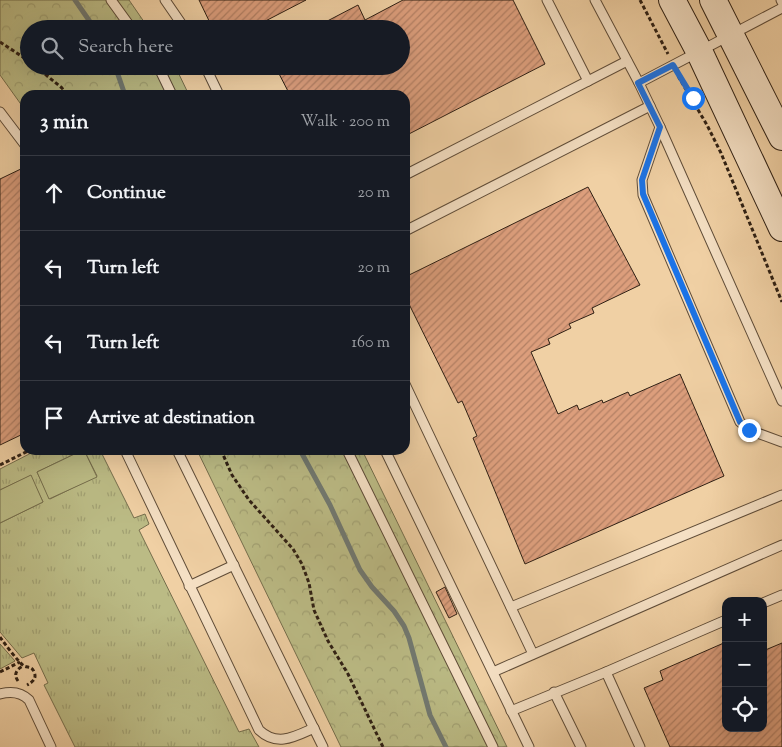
<!DOCTYPE html>
<html lang="en">
<head>
<meta charset="utf-8">
<style>
	:root { --surface:#171b24; --page:#242831; --text:#f1f3f6; --muted:#9ea1a6; --line:#363941 }
	body { margin:0; font-family:"Sorts Mill Goudy",serif; background:var(--page); color:var(--text) }
	.controls { position:absolute; right:15px; bottom:15px; display:grid; overflow:hidden; border-radius:10px; box-shadow:0 5px 20px #0002 }
	.controls button { width:45px; height:45px; display:grid; place-items:center; padding:0; border:0; border-bottom:1px solid var(--line); background:var(--surface); color:var(--text); font:25px sans-serif }
	.stop { position:absolute; width:15px; height:15px; margin:-11px; border:4px solid #1a73e8; border-radius:50%; background:#fff }
	.stop.end { background:#1a73e8; border-color:#fff; box-shadow:0 1px 5px #0008 }
	.list { margin:0; padding:0; list-style:none }
	h2 { display:flex; justify-content:space-between; align-items:center; height:65px; margin:0; padding:0 20px; font-size:21px }
	h2 small { font-size:16px; font-weight:400; color:var(--muted) }
	.list li { display:grid; grid-template-columns:32px 1fr auto; gap:15px; align-items:center; box-sizing:border-box; height:75px; padding:0 20px; border-top:1px solid var(--line) }
	.list b { display:block; font-size:19px; white-space:nowrap }
	.list em { font-size:16px; font-style:normal; color:var(--muted) }
	.icon { flex:none; width:28px; height:28px; fill:none; stroke:currentColor; stroke-width:2; stroke-linecap:round; stroke-linejoin:round }
	.map { position:relative; flex:none; width:782px; height:747px; overflow:hidden }
	.search { position:absolute; background:var(--surface); box-shadow:0 5px 20px #0002; left:20px; top:20px; width:390px; height:55px; display:flex; align-items:center; gap:12px; box-sizing:border-box; padding:0 18px; border-radius:28px; color:var(--muted); font-size:19px }
	.panel { position:absolute; background:var(--surface); box-shadow:0 5px 20px #0002; left:20px; top:90px; width:390px; height:365px; border-radius:15px }
	.map>svg:first-child { display:block }
	.grass { fill:url(#grass-tufts); stroke:#756e4c }
	.forest { fill:url(#forest-crowns); stroke:#756e4c }
	.pitch { fill:#bbbb85; stroke:#756e4c }
	.lines { fill:none; stroke-linecap:round; stroke-linejoin:round }
	.stream { stroke:#717971; stroke-width:5 }
	.building { fill:url(#building-hatch); stroke:#2f2014 }
	.lane-casing { stroke:#5f4c38; stroke-width:11 }
	.secondary-casing { stroke:#2f2014; stroke-width:28 }
	.path { stroke:#2f2014; stroke-width:3; stroke-dasharray:4 2.5; stroke-linecap:butt }
	.lane { stroke:#f5e0c4; stroke-width:9 }
	.secondary { stroke:#f5e0c4; stroke-width:26 }
	.route { stroke:#1a73e8; stroke-width:6 }
</style>
</head>
<body>
<div class="map">
<svg width="782" height="747" viewBox="0 0 782 747">
	<defs>
		<pattern id="grass-tufts" width="24" height="20" patternUnits="userSpaceOnUse" patternTransform="scale(1.25)"><rect width="24" height="20" fill="#bbbb85"/><path d="M3 7l-1-3M5 7V3M7 7l1-3M15 17l-1-3M17 17v-4M19 17l1-3" fill="none" stroke="#a1a072"/></pattern>
		<pattern id="forest-crowns" width="20" height="18" patternUnits="userSpaceOnUse" patternTransform="scale(1.25)"><rect width="20" height="18" fill="#bbbb85"/><path d="M2 6a3 3 0 1 1 6 0M12 15a3 3 0 1 1 6 0" fill="none" stroke="#a1a072"/></pattern>
		<pattern id="building-hatch" width="6" height="6" patternUnits="userSpaceOnUse" patternTransform="scale(1.25)"><rect width="6" height="6" fill="#dc9e7c"/><path d="M-1 1l2-2M0 6l6-6M5 7l2-2" fill="none" stroke="#b38064"/></pattern>
	</defs>
	<rect width="100%" height="100%" fill="#f0d0a4"/>
	<filter id="stains"><feTurbulence type="fractalNoise" baseFrequency=".004" numOctaves="4"/><feColorMatrix values="0 0 0 0 .2 0 0 0 0 .09 0 0 0 0 .02 0 0 0 .5 -.17"/></filter>
	<radialGradient id="worn" r=".72"><stop offset=".6" stop-color="#630" stop-opacity="0"/><stop offset="1" stop-color="#630" stop-opacity=".3"/></radialGradient>
	<g class="grass">
		<path d="M37,450H83L37,472L50,499L97,476L84,450H100L134,518L145,514L149,524L139,530L239,732L249,729L259,747H75L44,685L48,683L34,653L22,658L0,632V523L43,502L30,476L0,490V469Z"/>
		<path d="M0,644L15,661L0,669Z"/>
	</g>
	<g class="forest">
		<path d="M0,0H129L149,29H29V66H175L189,95H25V110L0,75Z"/>
		<path d="M197,450H362L507,747H341Z"/>
	</g>
	<g class="pitch">
		<path d="M83,450H84L97,477L49,499L37,472Z"/>
		<path d="M31,475L43,502L0,523V490Z"/>
	</g>
	<g class="lines">
		<g class="stream">
			<path d="M75,0L95,29"/>
			<path d="M115,66L125,95"/>
			<path d="M300,450L330,505L360,570L372,587L394,611L404,626L409,638L430,715L446,747"/>
		</g>
	</g>
	<g class="building">
		<path d="M199,0H306L250,29H213Z"/>
		<path d="M403,0H513L545,64L405,136V95H290L275,66H401V29H312L358,5L365,20Z"/>
		<path d="M25,167V433L0,445V179Z"/>
		<path d="M588,187L640,285L592,308L594,313L569,324L571,328L548,339L550,344L531,352L558,414L577,405L579,410L602,400L603,403L628,392L630,396L680,374L724,476L525,564L473,438L477,436L462,401L458,403L405,296V277Z"/>
		<path d="M445,587L457,614L449,618L436,592Z"/>
		<path d="M726,642V728H763V651L782,643V747H670L644,688L663,680L660,671Z"/>
	</g>
	<g class="lines">
		<defs>
			<g id="lane">
				<path d="M111,0L132,29"/>
				<path d="M165,0L185,29"/>
				<path d="M547,0L588,81"/>
				<path d="M595,0L639,83L660,127L782,401"/>
				<path d="M781,0L782,2"/>
				<path d="M158,66L172,95"/>
				<path d="M205,66L219,95"/>
				<path d="M639,83L782,8"/>
				<path d="M0,112L25,145"/>
				<path d="M660,127L642,180L643,195L740,422L749,430L782,442"/>
				<path d="M405,175L627,61"/>
				<path d="M405,231L650,106"/>
				<path d="M405,384L533,654"/>
				<path d="M125,450L259,730C277,747 294,737 314,728"/>
				<path d="M177,450L323,747"/>
				<path d="M347,450L493,747"/>
				<path d="M385,450L529,747"/>
				<path d="M189,586L234,565"/>
				<path d="M763,603L782,595"/>
				<path d="M511,607L782,495"/>
				<path d="M493,672L782,545"/>
				<path d="M606,672L640,747"/>
				<path d="M554,692L581,747"/>
				<path d="M0,694C11,691 21,692 29,700L51,747"/>
				<path d="M511,711L606,672L726,620"/>
			</g>
			<g id="secondary">
				<path d="M672,0L699,51L782,228"/>
				<path d="M713,0L782,137"/>
			</g>
		</defs>
		<use href="#lane" class="lane-casing"/>
		<use href="#secondary" class="secondary-casing"/>
		<g class="path">
			<path d="M640,0L668,54"/>
			<path d="M0,42L29,61"/>
			<path d="M35,66L62,88L67,95"/>
			<path d="M678,76L707,125L721,153L782,302"/>
			<path d="M221,450L232,475L249,500L293,549L302,564L309,583L314,610L328,641L348,674L383,747"/>
			<path d="M0,465L30,450"/>
			<path d="M0,637C4,643 20,664 24,666C28,668 32,666 34,672C37,678 33,682 27,685"/>
			<path d="M0,672L20,662"/>
			<path d="M18,681C13,674 17,669 23,666"/>
		</g>
		<use href="#lane" class="lane"/>
		<use href="#secondary" class="secondary"/>
	</g>
	<g class="lines">
		<path class="route" d="M693,98L673,65L638,83L660,127L642,180L643,194L740,422L749,430"/>
	</g>
	<rect width="100%" height="100%" filter="url(#stains)"/>
	<rect width="100%" height="100%" fill="url(#worn)"/>
</svg>
<div class="controls">
<button>+</button>
<button>−</button>
<button><svg class="icon" aria-label="locate" viewBox="0 0 24 24"><circle cx="12" cy="12" r="6"/><path d="M12 2v4M12 18v4M2 12h4M18 12h4"/></svg></button>
</div>
<div class="stop" style="left:693px;top:98px"></div>
<div class="stop end" style="left:749px;top:430px"></div>
<div class="search"><svg class="icon" aria-label="search" viewBox="0 0 24 24"><circle cx="10" cy="10" r="6"/><path d="M15 15l6 6"/></svg>Search here</div>
<section class="panel">
<h2>3 min<small>Walk · 200 m</small></h2>
<ul class="list">
<li><svg class="icon" aria-label="ahead" viewBox="0 0 24 24"><path d="M12 20V5M6 11l6-6 6 6"/></svg><div><b>Continue</b></div><em>20 m</em></li>
<li><svg class="icon" aria-label="left" viewBox="0 0 24 24"><path d="M17 20v-9H6M10 6l-5 5 5 5"/></svg><div><b>Turn left</b></div><em>20 m</em></li>
<li><svg class="icon" aria-label="left" viewBox="0 0 24 24"><path d="M17 20v-9H6M10 6l-5 5 5 5"/></svg><div><b>Turn left</b></div><em>160 m</em></li>
<li><svg class="icon" aria-label="arrive" viewBox="0 0 24 24"><path d="M6 21V4h12l-3 4 3 4H6"/></svg><div><b>Arrive at destination</b></div></li>
</ul>
</section>
</div>
</body>
</html>
